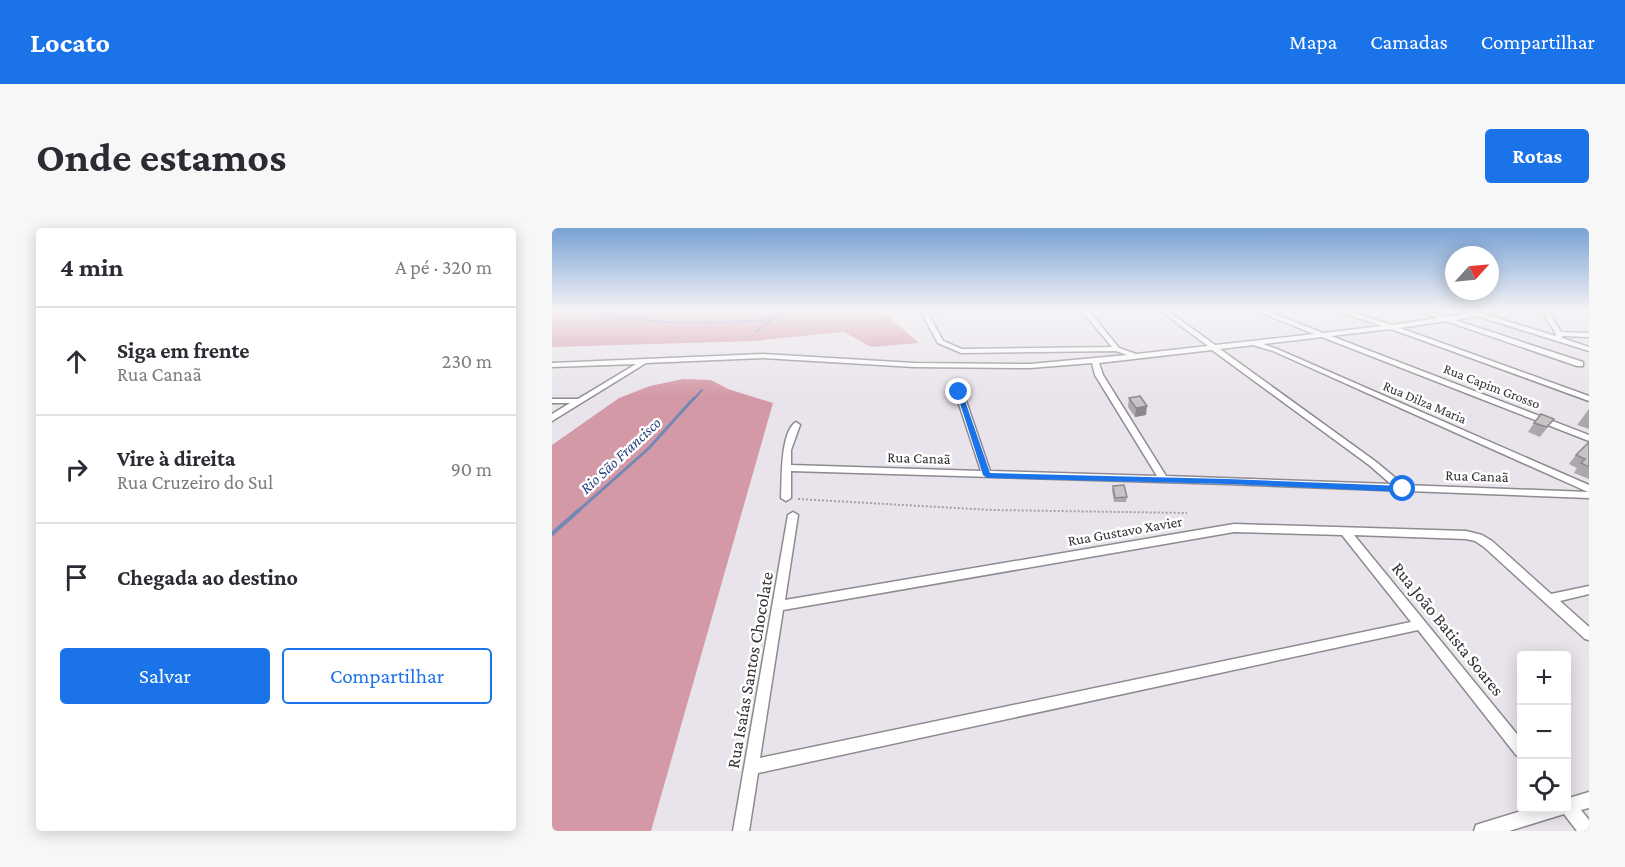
<!DOCTYPE html>
<html lang="pt">
<head>
<meta charset="utf-8">
<style>
	:root { --surface:#fff; --page:#f7f7f7; --text:#2b2b33; --muted:#7c7c81; --line:#e1e1e2; --accent:#1a73e8 }
	body { margin:0; font-family:"Crimson Pro",serif; background:var(--page); color:var(--text) }
	.controls { position:absolute; right:18px; bottom:18px; display:grid; overflow:hidden; border-radius:6px; box-shadow:0 3px 15px #0003 }
	.controls button { width:54px; height:54px; display:grid; place-items:center; padding:0; border:0; border-bottom:2px solid var(--line); background:var(--surface); color:var(--text); font:30px sans-serif }
	.compass { position:absolute; left:893px; top:18px; width:54px; height:54px; border-radius:50%; background:var(--surface); box-shadow:0 3px 15px #0003; rotate:63deg }
	.stop { position:absolute; width:18px; height:18px; margin:-14px; border:4px solid #1a73e8; border-radius:50%; background:#fff }
	.stop.end { background:#1a73e8; border-color:#fff; box-shadow:0 2px 6px #0008 }
	.list { margin:0; padding:0; list-style:none }
	h2 { display:flex; justify-content:space-between; align-items:center; height:78px; margin:0; padding:0 24px; font-size:26px }
	h2 small { font-size:20px; font-weight:400; color:var(--muted) }
	.list li { display:grid; grid-template-columns:39px 1fr auto; gap:18px; align-items:center; box-sizing:border-box; height:108px; padding:0 24px; border-top:2px solid var(--line) }
	.list b { display:block; font-size:22px; white-space:nowrap }
	.list p { margin:0; font-size:20px; white-space:nowrap; color:var(--muted) }
	.list em { font-size:20px; font-style:normal; color:var(--muted) }
	.actions { display:flex; gap:12px; padding:18px 24px }
	.actions a { flex:1; padding:14px 0; border:2px solid var(--accent); border-radius:6px; text-align:center; font-size:21px; color:var(--accent) }
	.actions .main { background:var(--accent); color:#fff }
	.icon { flex:none; width:33px; height:33px; fill:none; stroke:currentColor; stroke-width:2; stroke-linecap:round; stroke-linejoin:round }
	.map { position:relative; flex:none; width:1037px; height:603px; overflow:hidden; border-radius:6px }
	header { display:flex; align-items:center; gap:36px; box-sizing:border-box; height:84px; padding:0 30px; background:var(--accent); color:#fff }
	header strong { font-size:28px }
	nav { display:flex; gap:33px; margin-inline-start:auto; font-size:21px }
	.intro { display:flex; align-items:center; justify-content:space-between; box-sizing:border-box; height:144px; padding:0 36px }
	h1 { margin:0; font-size:42px }
	.button { padding:15px 27px; border-radius:6px; background:var(--accent); color:#fff; font-size:21px; font-weight:700 }
	main { display:flex; gap:36px; padding:0 36px }
	aside { flex:1; background:var(--surface); border-radius:6px; box-shadow:0 3px 15px #0003 }
	.map>svg:first-child { display:block }
	.forest { fill:#d399a6 }
	.lines { fill:none; stroke-linecap:round; stroke-linejoin:round }
	.stream-far2 { stroke:#7488b5; stroke-width:2 }
	.stream-far1 { stroke:#7488b5; stroke-width:3 }
	.stream { stroke:#7488b5; stroke-width:4 }
	.minor-casing { stroke:#8e8a90; stroke-width:3 }
	.path { stroke:#a4a1a6; stroke-width:2; stroke-dasharray:2 2; stroke-linecap:butt }
	.minor { fill:#fff; fill-rule:evenodd }
	.wall { fill:#ada7ab }
	.shaded-wall { fill:#8d888b }
	.building { fill:#c9c2c7; stroke:#8d888b; stroke-width:1.5 }
	.route { fill:#1a73e8 }
	.labels { text-anchor:middle; stroke-width:5; stroke-linejoin:round; paint-order:stroke }
	.far-street-label { font-size:14px; fill:#323133; stroke:#fff }
	.street-label { font-size:15px; fill:#323133; stroke:#fff }
	.water-label { font-size:16px; font-style:italic; fill:#283f78; stroke:#fff }
	.near-street-label { font-size:18px; fill:#323133; stroke:#fff }
</style>
</head>
<body>
<header>
<strong>Locato</strong>
<nav><a>Mapa</a><a>Camadas</a><a>Compartilhar</a></nav>
</header>
<div class="intro"><h1>Onde estamos</h1><a class="button">Rotas</a></div>
<main>
<aside>
<h2>4 min<small>A pé · 320 m</small></h2>
<ul class="list">
<li><svg class="icon" aria-label="ahead" viewBox="0 0 24 24"><path d="M12 20V5M6 11l6-6 6 6"/></svg><div><b>Siga em frente</b><p>Rua Canaã</p></div><em>230 m</em></li>
<li><svg class="icon" aria-label="right" viewBox="0 0 24 24"><path d="M7 20v-9h11M14 6l5 5-5 5"/></svg><div><b>Vire à direita</b><p>Rua Cruzeiro do Sul</p></div><em>90 m</em></li>
<li><svg class="icon" aria-label="arrive" viewBox="0 0 24 24"><path d="M6 21V4h12l-3 4 3 4H6"/></svg><div><b>Chegada ao destino</b></div></li>
</ul>
<div class="actions"><a class="main">Salvar</a><a>Compartilhar</a></div>
</aside>
<div class="map">
<svg width="1037" height="603" viewBox="0 0 1037 603">
	<rect width="100%" height="100%" fill="#e9e4eb"/>
	<g class="forest">
		<path d="M0,83H330L367,115L319,119L292,104L201,113L0,119Z"/>
		<path d="M131,151L159,152L176,161L221,175L99,603H0V217L67,170L98,158Z"/>
	</g>
	<g class="lines">
		<g class="stream-far2">
			<path d="M42,83C100,99 158,95 218,92"/>
			<path d="M204,104L232,83"/>
			<path d="M141,172L150,162"/>
		</g>
		<path class="stream-far1" d="M26,283L96,221L142,170"/>
		<path class="stream" d="M0,306L27,282"/>
		<defs>
			<g id="minor">
				<path d="M377,83H390L377,87L391,113L410,121L560,119L530,83H537L567,120L584,126L656,118L609,83H616L663,117L762,106L705,83H714L771,105L830,98L785,83H795L840,97L886,90L868,83H878L895,89L923,83L1003,108L1004,106L990,83H996L1009,104L1037,105V109L1010,108V110L1037,119V123L925,88L903,92L1031,134V138H1025L894,93L848,100L1037,168V173L839,101L779,108L1037,207V213L770,109L711,116L725,121L1037,257V270L676,256L239,243V270L234,273L229,270C230,252 228,204 244,194L248,197L239,222V237L429,243L403,164L407,162L411,164L438,243L605,248L543,147L540,135L478,140L362,139L211,130L94,135L0,193V186L18,175H0V171H26L84,136L0,139V135L211,126L362,135L478,136L575,127L564,123L409,125L386,115L370,86ZM701,117L721,123L1036,264L852,257L823,233L668,121ZM660,122L817,237L839,256L614,248L551,147L547,135Z"/>
				<path d="M241,284L246,287L233,372L682,296L914,303L930,307L940,313L999,366L1037,358V366L1008,373L1037,399V412L1033,411L932,319L923,313L914,311L802,307L969,511V529L964,527L866,402L206,545L197,603H181L236,287ZM682,304L790,307L859,394L208,530L231,382Z"/>
				<path d="M1037,564V580L1029,582L1037,592V603H1025L1012,586L957,603H922L924,597L930,595L979,580H1014V569L1017,570Z"/>
			</g>
		</defs>
		<use href="#minor" class="minor-casing"/>
		<path class="path" d="M246,271L440,282L635,285"/>
		<use href="#minor" class="minor"/>
	</g>
	<g class="wall">
		<path d="M577,170L594,187L583,189L576,179Z"/>
		<path d="M1037,181V201L1025,197Z"/>
		<path d="M1002,191L988,209L976,204L982,195Z"/>
		<path d="M1037,214V251L1022,245L1025,240L1017,236L1024,227Z"/>
		<path d="M561,258L575,269L574,274H562L560,262Z"/>
	</g>
	<path class="shaded-wall" d="M595,178L594,187L583,189L584,180Z"/>
	<g class="building">
		<path d="M588,168L595,178L584,180L577,170Z"/>
		<path d="M989,186L1002,191L995,199L982,195Z"/>
		<path d="M1037,214V239L1029,235L1033,231L1024,227Z"/>
		<path d="M572,257L575,269L563,270L561,258Z"/>
	</g>
	<linearGradient id="sky" x2="0" y2="1"><stop stop-color="#79a2d4"/><stop offset="0.49" stop-color="#f5f3f6"/><stop offset="1" stop-color="#f5f3f6" stop-opacity="0"/></linearGradient>
	<rect width="1037" height="168" fill="url(#sky)"/>
	<path class="route" d="M404,163L410,164L438,245L676,251L851,258L856,261L851,264L676,256L435,250L431,247Z"/>
	<g class="labels">
		<g class="far-street-label">
			<text transform="translate(940 158) rotate(21)" y="5">Rua Capim Grosso</text>
			<text transform="translate(873 174) rotate(23)" y="5">Rua Dilza Maria</text>
		</g>
		<g class="street-label">
			<text transform="translate(367 230) rotate(2)" y="5">Rua Canaã</text>
			<text transform="translate(925 248) rotate(2)" y="5">Rua Canaã</text>
			<text transform="translate(573 303) rotate(-10)" y="5">Rua Gustavo Xavier</text>
		</g>
		<g class="water-label">
			<text transform="translate(68 227) rotate(-43)" y="6">Rio São Francisco</text>
		</g>
		<g class="near-street-label">
			<text transform="translate(896 401) rotate(51)" y="6">Rua João Batista Soares</text>
			<text transform="translate(198 442) rotate(-80)" y="6">Rua Isaías Santos Chocolate</text>
		</g>
	</g>
</svg>
<div class="controls">
<button>+</button>
<button>−</button>
<button><svg class="icon" aria-label="locate" viewBox="0 0 24 24"><circle cx="12" cy="12" r="6"/><path d="M12 2v4M12 18v4M2 12h4M18 12h4"/></svg></button>
</div>
<svg class="compass" viewBox="-18 -18 36 36"><path d="M0-13l5 13h-10z" fill="#e53935"/><path d="M0 13l5-13h-10z" fill="#7c7c81"/></svg>
<div class="stop" style="left:851px;top:261px"></div>
<div class="stop end" style="left:407px;top:164px"></div>
</div>
</main>
</body>
</html>
